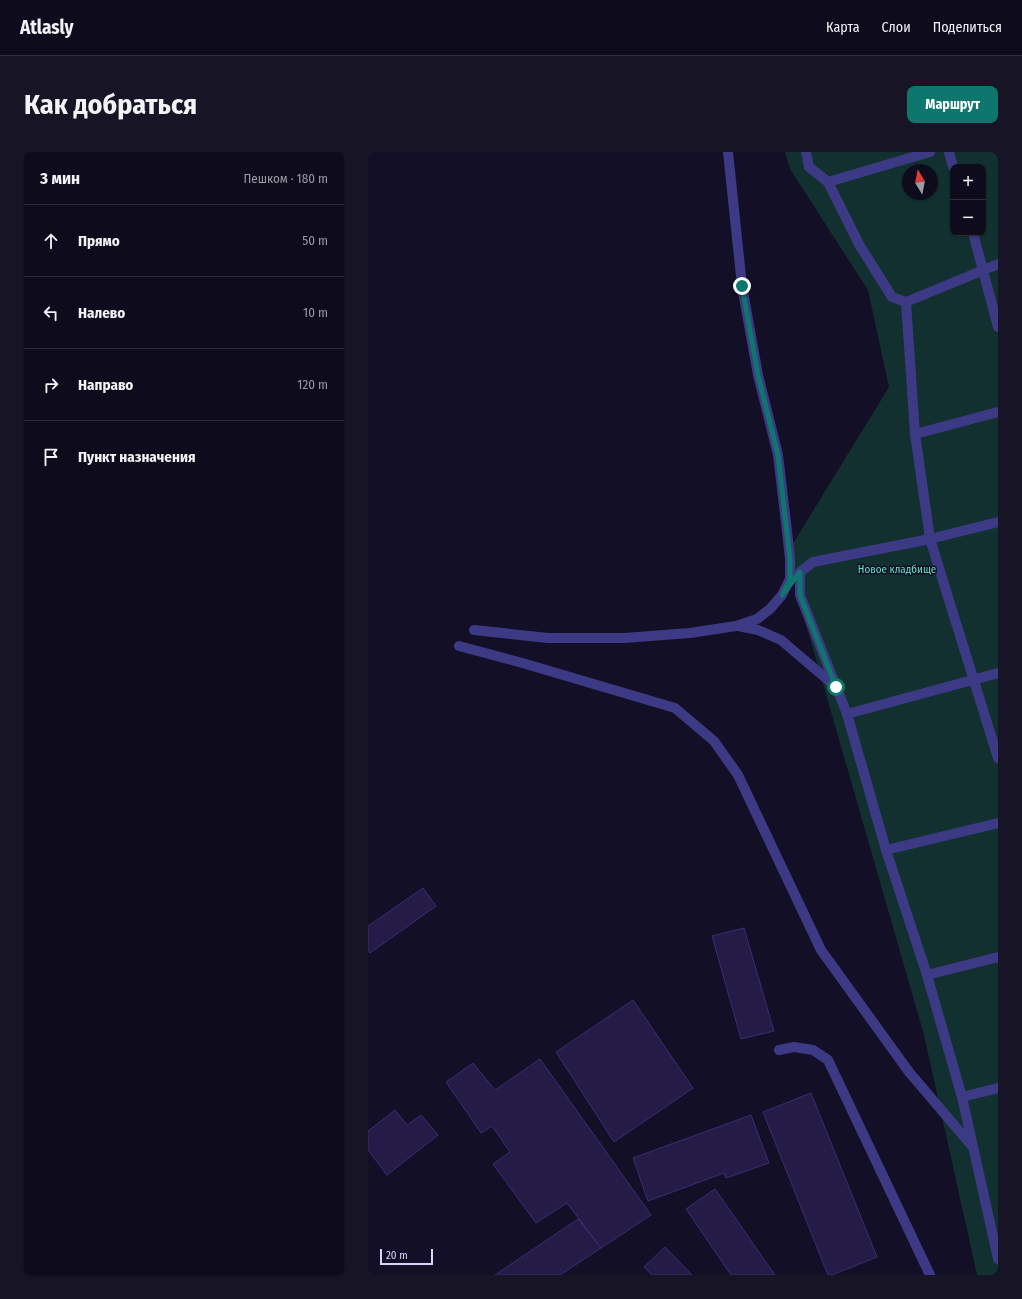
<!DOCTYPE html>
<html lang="ru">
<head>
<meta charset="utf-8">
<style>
	:root { --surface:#0e0b1c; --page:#171425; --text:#f1f3f6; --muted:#9b9ba3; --line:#2e2b3b; --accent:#0f766e }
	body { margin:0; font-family:"Fira Sans Condensed",sans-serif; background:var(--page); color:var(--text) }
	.controls { position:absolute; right:12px; top:12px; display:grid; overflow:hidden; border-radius:8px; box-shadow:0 1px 3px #0004 }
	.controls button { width:36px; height:36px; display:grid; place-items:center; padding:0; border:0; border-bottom:1px solid var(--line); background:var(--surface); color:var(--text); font:20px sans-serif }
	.compass { position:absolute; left:534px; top:12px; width:36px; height:36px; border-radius:50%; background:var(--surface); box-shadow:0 1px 3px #0004; rotate:350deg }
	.scale { position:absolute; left:12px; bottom:10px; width:53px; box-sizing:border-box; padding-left:4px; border:2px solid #d9d4ff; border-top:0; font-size:11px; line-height:14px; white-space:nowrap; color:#d9d4ff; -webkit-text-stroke:3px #130f26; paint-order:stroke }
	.stop { position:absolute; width:12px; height:12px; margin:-9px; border:3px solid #0f766e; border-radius:50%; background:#fff }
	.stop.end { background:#0f766e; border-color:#fff; box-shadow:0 1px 4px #0008 }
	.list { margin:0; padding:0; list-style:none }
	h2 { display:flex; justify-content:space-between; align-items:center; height:52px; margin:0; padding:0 16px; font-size:17px }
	h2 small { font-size:13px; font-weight:400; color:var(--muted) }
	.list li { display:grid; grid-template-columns:26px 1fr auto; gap:12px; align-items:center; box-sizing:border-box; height:72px; padding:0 16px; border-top:1px solid var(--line) }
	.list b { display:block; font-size:15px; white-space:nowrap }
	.list em { font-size:13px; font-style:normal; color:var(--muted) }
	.icon { flex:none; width:22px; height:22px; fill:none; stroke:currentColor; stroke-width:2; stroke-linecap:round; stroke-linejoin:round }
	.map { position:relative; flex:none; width:630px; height:1123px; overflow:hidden; border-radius:8px }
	header { display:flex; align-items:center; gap:24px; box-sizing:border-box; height:56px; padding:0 20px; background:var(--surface); border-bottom:1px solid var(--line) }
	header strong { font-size:19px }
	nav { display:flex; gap:22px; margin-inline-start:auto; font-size:14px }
	.intro { display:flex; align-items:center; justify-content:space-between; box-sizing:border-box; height:96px; padding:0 24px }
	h1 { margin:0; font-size:28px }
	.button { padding:10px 18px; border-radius:8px; background:var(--accent); color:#fff; font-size:14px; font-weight:700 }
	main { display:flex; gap:24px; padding:0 24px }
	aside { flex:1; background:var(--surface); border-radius:8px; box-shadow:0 1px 3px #0004 }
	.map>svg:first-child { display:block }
	.green { fill:#12302f; fill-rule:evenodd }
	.building { fill:#241b47; stroke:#3b2d73 }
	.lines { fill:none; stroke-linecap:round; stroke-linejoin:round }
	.service { stroke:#3d3a85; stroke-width:10 }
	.route { stroke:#0f766e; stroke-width:5 }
	.labels { text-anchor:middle; stroke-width:3; stroke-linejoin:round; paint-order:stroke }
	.park-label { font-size:11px; fill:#5fe0c0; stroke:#130f26 }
</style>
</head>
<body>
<header>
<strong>Atlasly</strong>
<nav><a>Карта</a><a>Слои</a><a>Поделиться</a></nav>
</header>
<div class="intro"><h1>Как добраться</h1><a class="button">Маршрут</a></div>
<main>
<aside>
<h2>3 мин<small>Пешком · 180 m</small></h2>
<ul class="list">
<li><svg class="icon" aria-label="ahead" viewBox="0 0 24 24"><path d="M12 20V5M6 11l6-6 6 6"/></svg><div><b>Прямо</b></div><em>50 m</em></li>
<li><svg class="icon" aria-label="left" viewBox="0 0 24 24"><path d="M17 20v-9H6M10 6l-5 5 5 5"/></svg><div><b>Налево</b></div><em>10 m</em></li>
<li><svg class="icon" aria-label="right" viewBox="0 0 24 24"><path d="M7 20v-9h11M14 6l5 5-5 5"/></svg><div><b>Направо</b></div><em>120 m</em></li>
<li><svg class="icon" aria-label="arrive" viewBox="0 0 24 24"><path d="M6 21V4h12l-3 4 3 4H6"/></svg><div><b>Пункт назначения</b></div></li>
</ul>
</aside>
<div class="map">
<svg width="630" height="1123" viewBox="0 0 630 1123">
	<rect width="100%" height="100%" fill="#130f26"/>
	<path class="green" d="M417,0H630V1123H609L556,883L418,403L521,235L500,138L422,17ZM585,15H615V81H585ZM540,18H564V42H540Z"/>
	<g class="building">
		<path d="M55,736L68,754L2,801L0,798V774Z"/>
		<path d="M376,776L406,879L373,887L344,784Z"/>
		<path d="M265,848L325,936L246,990L188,900Z"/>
		<path d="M172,907L283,1063L233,1096L199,1051L168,1071L125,1012L142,1000L124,974L113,981L78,930L105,911L127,938Z"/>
		<path d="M443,941L509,1105L464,1123H460L395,960Z"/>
		<path d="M27,958L39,973L53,963L70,983L19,1023L0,998V979Z"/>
		<path d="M383,963L401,1011L358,1026L356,1021L280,1049L265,1006Z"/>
		<path d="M347,1037L407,1123H363L318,1057Z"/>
		<path d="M210,1067L233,1096L192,1123H127Z"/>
		<path d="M297,1095L324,1123H284L276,1115Z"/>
	</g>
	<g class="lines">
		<g class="service">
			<path d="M438,0L441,15L460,30L492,94L524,145L538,150"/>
			<path d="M581,0L585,15"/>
			<path d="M460,30L562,0"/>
			<path d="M605,81L630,175"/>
			<path d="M630,112L538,150L547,282L562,387L630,606"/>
			<path d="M547,282L630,260"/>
			<path d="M630,370L562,387L445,410L432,420V443L479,562L518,698L559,823L594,945L630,1107"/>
			<path d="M370,474L390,478L413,488L467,534"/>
			<path d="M106,478L180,486H256L322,481L368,474L389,467L402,457L414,443L422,427V407L419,379L410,303L390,223L374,134L360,0"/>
			<path d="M91,494L151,510L307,556L346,589L370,623L453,798L541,920L604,994"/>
			<path d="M479,562L630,521"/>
			<path d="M518,698L630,671"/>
			<path d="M559,823L630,805"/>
			<path d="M411,898L426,895L445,898L460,908L562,1123"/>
			<path d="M594,945L630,936"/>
		</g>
	</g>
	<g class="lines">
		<path class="route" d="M374,134L390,223L410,303L422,407V427L414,443L432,420V443L468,535"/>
	</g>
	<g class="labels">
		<g class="park-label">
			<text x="529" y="421">Новое кладбище</text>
		</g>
	</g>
</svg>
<div class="controls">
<button>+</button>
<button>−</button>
</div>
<svg class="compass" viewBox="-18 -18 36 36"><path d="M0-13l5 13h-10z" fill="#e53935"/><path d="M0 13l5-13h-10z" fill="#9b9ba3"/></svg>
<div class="scale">20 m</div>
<div class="stop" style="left:468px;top:535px"></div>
<div class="stop end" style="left:374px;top:134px"></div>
</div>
</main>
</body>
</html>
